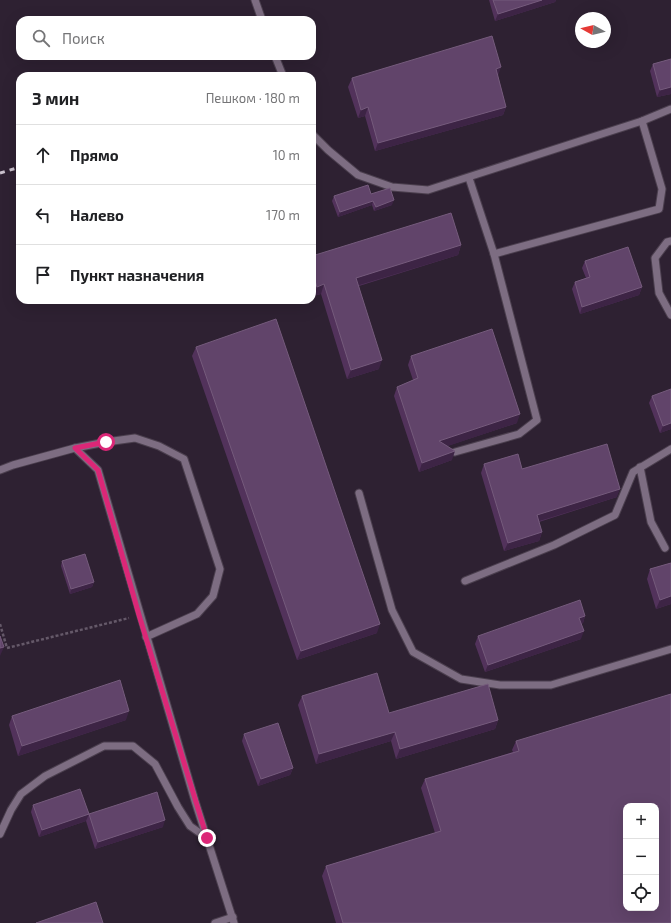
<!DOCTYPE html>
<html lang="ru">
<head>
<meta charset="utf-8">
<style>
	:root { --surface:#fff; --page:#f6f6f6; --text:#202124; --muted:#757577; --line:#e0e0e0 }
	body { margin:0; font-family:"Exo 2",sans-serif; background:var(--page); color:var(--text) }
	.controls { position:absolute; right:12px; bottom:12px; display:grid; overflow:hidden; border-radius:8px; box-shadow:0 4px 16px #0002 }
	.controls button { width:36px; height:36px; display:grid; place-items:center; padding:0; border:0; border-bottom:1px solid var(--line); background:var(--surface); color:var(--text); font:20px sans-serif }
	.compass { position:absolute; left:575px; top:12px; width:36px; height:36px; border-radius:50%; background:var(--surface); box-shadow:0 4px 16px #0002; rotate:278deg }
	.stop { position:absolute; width:12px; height:12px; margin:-9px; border:3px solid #db2777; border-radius:50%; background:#fff }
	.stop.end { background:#db2777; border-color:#fff; box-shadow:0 1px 4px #0008 }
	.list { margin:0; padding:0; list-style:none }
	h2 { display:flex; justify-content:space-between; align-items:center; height:52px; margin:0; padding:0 16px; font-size:17px }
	h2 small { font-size:13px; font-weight:400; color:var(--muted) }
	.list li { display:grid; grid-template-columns:26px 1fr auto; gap:12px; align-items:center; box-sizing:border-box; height:60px; padding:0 16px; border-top:1px solid var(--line) }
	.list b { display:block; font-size:15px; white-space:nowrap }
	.list em { font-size:13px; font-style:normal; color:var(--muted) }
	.icon { flex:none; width:22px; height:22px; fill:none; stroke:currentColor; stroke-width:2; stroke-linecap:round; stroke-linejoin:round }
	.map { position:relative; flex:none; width:671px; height:923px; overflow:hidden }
	.search { position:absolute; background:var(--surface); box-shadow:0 4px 16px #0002; left:16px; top:16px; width:300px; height:44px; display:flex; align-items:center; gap:10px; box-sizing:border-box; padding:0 14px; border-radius:12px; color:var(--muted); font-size:15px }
	.panel { position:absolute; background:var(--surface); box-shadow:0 4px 16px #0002; left:16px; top:72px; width:300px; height:232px; border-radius:12px }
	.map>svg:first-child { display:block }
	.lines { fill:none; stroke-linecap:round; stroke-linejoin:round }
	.service-casing { stroke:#4b3f4e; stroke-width:9 }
	.path { stroke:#655969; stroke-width:2.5; stroke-dasharray:3 2; stroke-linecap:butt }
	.service { stroke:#7d6d82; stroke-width:7 }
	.rail { stroke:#cac1cd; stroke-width:3; stroke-dasharray:5 5; stroke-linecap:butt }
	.wall { fill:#52325b }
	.shaded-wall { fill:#3d2445 }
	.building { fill:#61446a; stroke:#755b7c; fill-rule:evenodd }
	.route { stroke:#db2777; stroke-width:5 }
</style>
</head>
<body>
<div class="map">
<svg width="671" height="923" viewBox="0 0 671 923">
	<rect width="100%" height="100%" fill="#2e2132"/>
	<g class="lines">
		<defs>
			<g id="service">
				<path d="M255,0L262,20"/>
				<path d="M275,56L283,76"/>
				<path d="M312,134L328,150L358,175L392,187L428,190L642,121L671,109"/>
				<path d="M671,241L667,242L655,258L659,293L671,315"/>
				<path d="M494,254L659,209L662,189L642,121"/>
				<path d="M75,448L106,442L135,438L159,446L184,459L220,569L213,596L197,614L146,637"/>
				<path d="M455,452L519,434L537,420L494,254L469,178"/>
				<path d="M640,467L651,522L665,548"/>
				<path d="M0,470L13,465L75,448L98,470L195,801L234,923"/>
				<path d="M359,493L392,610L413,652L461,679L500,685H551L671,649"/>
				<path d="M465,581L554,545L615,515L633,472L671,449"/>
				<path d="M0,834L11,810L21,794L45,776L104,746H133L155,764L178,807L190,826L207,838"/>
				<path d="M215,923L233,917"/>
			</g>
		</defs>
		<use href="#service" class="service-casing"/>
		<path class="path" d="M0,624L7,648L129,618"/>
		<use href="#service" class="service"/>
		<path class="rail" d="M0,173L20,167"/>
	</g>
	<g class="wall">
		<path d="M489,0H556L555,2L495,21Z"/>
		<path d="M671,59V94L657,97L650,71L653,64Z"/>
		<path d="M498,76L506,107L503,115L375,151L365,116L358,118L348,87L352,78Z"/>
		<path d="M371,194L392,205L374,211L372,205L338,217L332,201L334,196Z"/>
		<path d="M461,245L458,255L359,286L379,369L347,379L321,294L313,296L312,292V256Z"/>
		<path d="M585,261L642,287L639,295L580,314L572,289L575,282L586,278L582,268Z"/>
		<path d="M196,347L377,633L297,660L192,356Z"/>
		<path d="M411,356L517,423L447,446L452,460L419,472L394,396L397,387L413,380L408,365Z"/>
		<path d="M652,396L671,429L660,433L649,403Z"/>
		<path d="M484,464L522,469L617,497L539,522L542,532L539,541L504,551L481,473Z"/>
		<path d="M62,561L94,582L92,587L70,594L61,566Z"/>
		<path d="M671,563V604L656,609L647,579L650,569Z"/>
		<path d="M585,616L583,623L581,624V639L485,672L475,644L478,636Z"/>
		<path d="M302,696L389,713L498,720L495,729L396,759L391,741L316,764L298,705Z"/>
		<path d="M12,716L126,720L18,756L9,725Z"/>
		<path d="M244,734L293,768L290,775L258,786L242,741Z"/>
		<path d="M516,741L671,923H336L322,876L326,866L435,833L421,788L425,779L513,752L512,750Z"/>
		<path d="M33,805L89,814L163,827L95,849L86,821L39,837L31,812Z"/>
	</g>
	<g class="shaded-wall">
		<path d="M542,0H556L555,2L495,21L498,14Z"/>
		<path d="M501,67L498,76L493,78L496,69Z"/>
		<path d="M671,87V94L657,97L660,90Z"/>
		<path d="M368,107L365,116L358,118L361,110Z"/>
		<path d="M506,107L503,115L375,151L378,143Z"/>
		<path d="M394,200L392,205L374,211L376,207Z"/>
		<path d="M373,201L372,205L338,217L340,212Z"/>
		<path d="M461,245L458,255L353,287L356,278Z"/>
		<path d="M324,284L321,294L313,296L317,287Z"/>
		<path d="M642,287L639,295L580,314L582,307Z"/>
		<path d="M382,360L379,369L347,379L351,370Z"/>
		<path d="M520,414L517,423L436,450L439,441Z"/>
		<path d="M671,423V429L660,433L663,426Z"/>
		<path d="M455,451L452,460L419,472L422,463Z"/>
		<path d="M620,489L617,497L533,523L537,515Z"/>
		<path d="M542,532L539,541L504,551L508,543Z"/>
		<path d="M94,582L92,587L70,594L71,589Z"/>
		<path d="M671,596V604L656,609L660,600Z"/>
		<path d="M585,616L583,623L576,625L579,618Z"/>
		<path d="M380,624L377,633L297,660L301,651Z"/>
		<path d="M584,631L581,639L485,672L488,665Z"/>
		<path d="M4,647L0,656V648Z"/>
		<path d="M129,711L126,720L18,756L22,746Z"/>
		<path d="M498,720L495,729L396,759L400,749Z"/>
		<path d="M395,732L391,741L316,764L319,754Z"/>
		<path d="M293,768L290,775L258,786L261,779Z"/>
		<path d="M89,814L86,821L39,837L42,830Z"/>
		<path d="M165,820L163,827L95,849L98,842Z"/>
	</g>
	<g class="building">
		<path d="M493,0H542L498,14Z"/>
		<path d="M492,36L501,67L496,69L506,107L378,143L368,107L361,110L352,78Z"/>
		<path d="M671,59V87L660,90L653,64Z"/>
		<path d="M368,185L371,194L390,188L394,200L376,207L373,201L340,212L334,196Z"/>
		<path d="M451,213L461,245L356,278L382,360L351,370L324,284L317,287L312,271V256Z"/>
		<path d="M628,247L642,287L582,307L575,282L590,277L585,261Z"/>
		<path d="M276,319L380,624L301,651L196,347Z"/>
		<path d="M492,329L520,414L439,441L455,451L422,463L397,387L418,378L411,356Z"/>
		<path d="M671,389V423L663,426L652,396Z"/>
		<path d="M607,444L620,489L537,515L542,532L508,543L484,464L518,454L522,469Z"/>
		<path d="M85,554L94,582L71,589L62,561Z"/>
		<path d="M671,563V596L660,600L650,569Z"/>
		<path d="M580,600L585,616L579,618L584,631L488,665L478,636Z"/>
		<path d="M0,636L4,647L0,648Z"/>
		<path d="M377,673L389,713L488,684L498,720L400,749L395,732L319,754L302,696Z"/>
		<path d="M120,680L129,711L22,746L12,716Z"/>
		<path d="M671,694V923H343L326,866L441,831L425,779L519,751L516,741ZM626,806H656V908H626Z"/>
		<path d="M278,723L293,768L261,779L244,734Z"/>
		<path d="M80,789L89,814L42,830L33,805Z"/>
		<path d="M157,792L165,820L98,842L89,814Z"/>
		<path d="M96,902L103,923H36Z"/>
	</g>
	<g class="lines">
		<path class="route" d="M106,442L75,448L98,470L139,615L207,838"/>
	</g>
</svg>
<div class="controls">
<button>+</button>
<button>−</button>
<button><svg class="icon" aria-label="locate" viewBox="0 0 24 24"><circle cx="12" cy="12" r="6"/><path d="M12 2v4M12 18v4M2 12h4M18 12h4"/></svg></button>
</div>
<svg class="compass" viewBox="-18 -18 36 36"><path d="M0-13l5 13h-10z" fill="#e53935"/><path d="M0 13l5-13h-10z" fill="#757577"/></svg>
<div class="stop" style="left:106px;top:442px"></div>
<div class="stop end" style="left:207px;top:838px"></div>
<div class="search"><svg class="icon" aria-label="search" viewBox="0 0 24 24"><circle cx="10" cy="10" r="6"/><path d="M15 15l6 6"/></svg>Поиск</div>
<section class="panel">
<h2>3 мин<small>Пешком · 180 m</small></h2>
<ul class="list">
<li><svg class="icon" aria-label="ahead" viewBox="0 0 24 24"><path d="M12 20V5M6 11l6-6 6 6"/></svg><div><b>Прямо</b></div><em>10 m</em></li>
<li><svg class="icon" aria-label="left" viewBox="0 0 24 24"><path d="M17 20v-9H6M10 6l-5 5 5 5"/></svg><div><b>Налево</b></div><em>170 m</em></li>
<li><svg class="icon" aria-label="arrive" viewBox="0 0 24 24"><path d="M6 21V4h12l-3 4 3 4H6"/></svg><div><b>Пункт назначения</b></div></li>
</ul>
</section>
</div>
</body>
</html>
